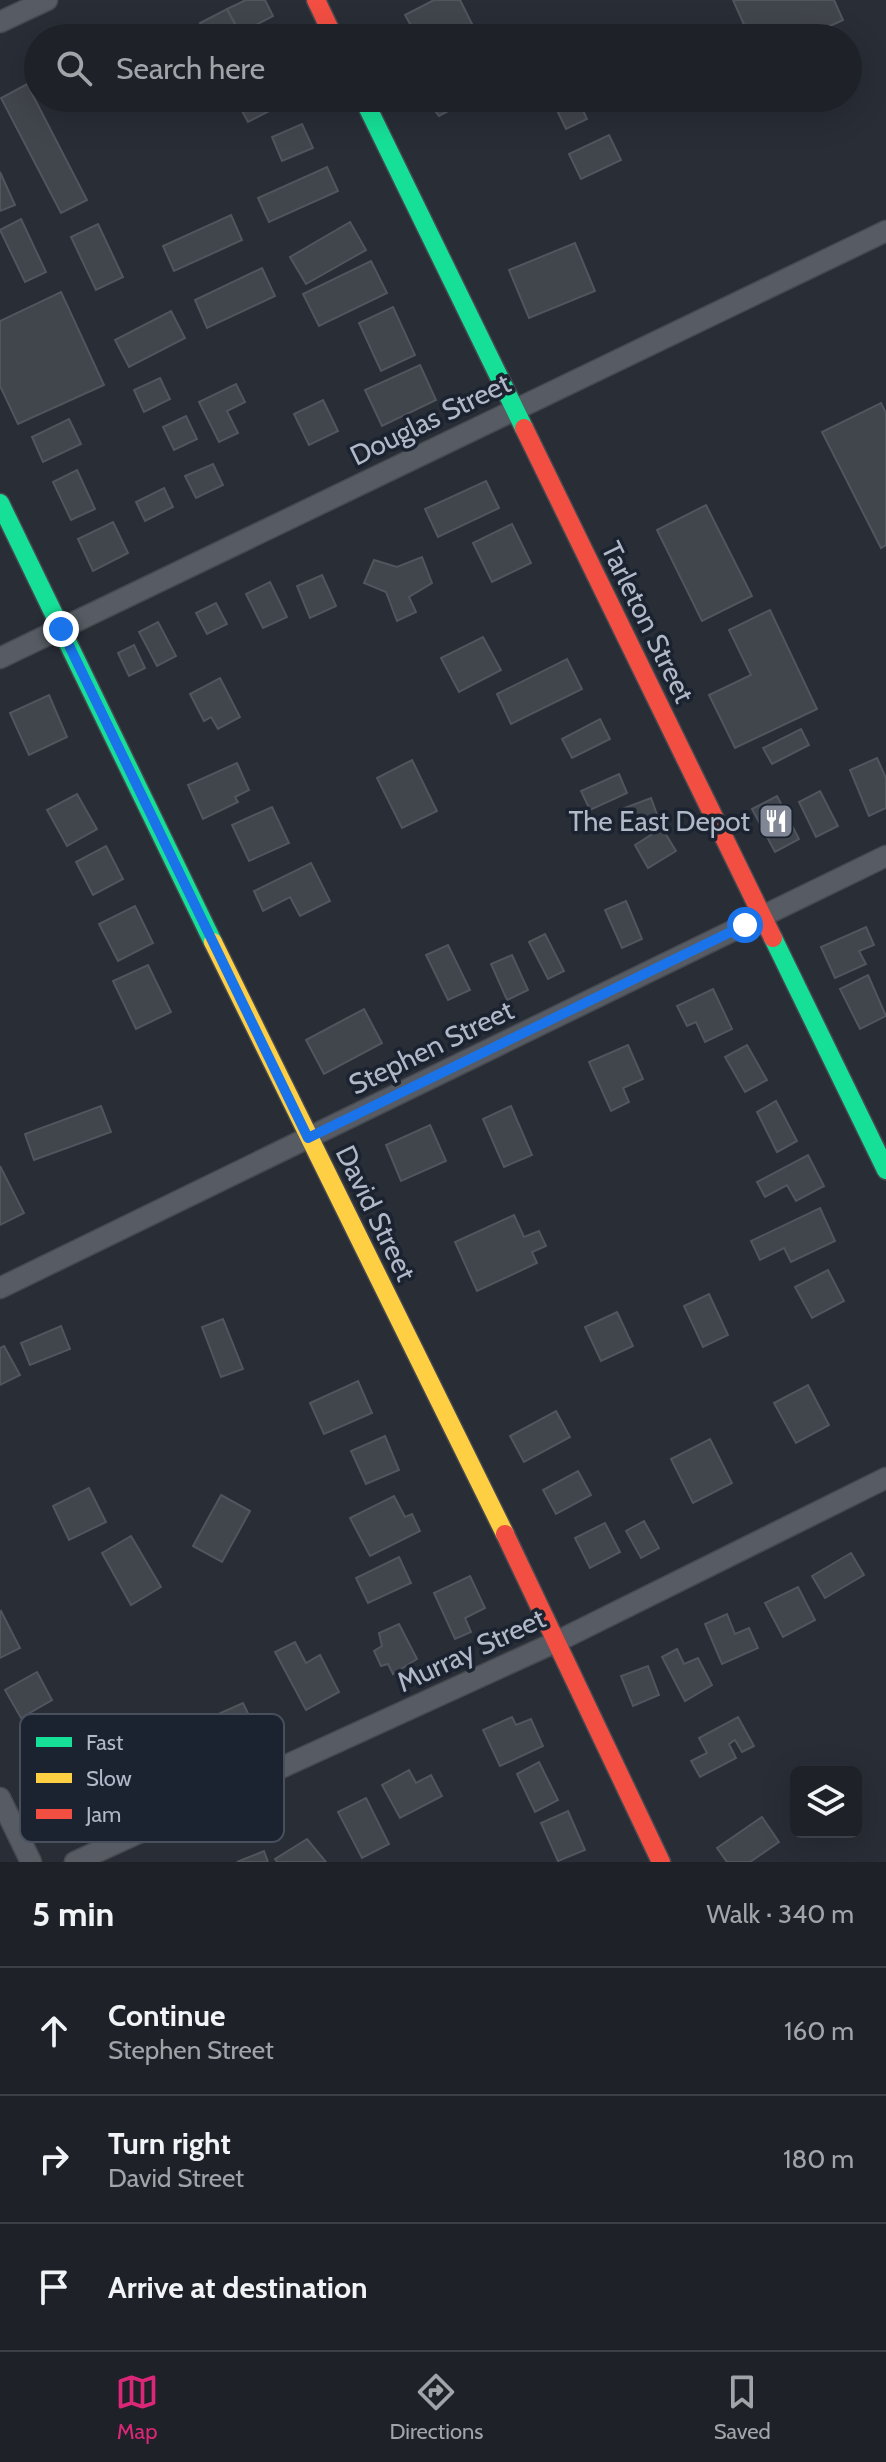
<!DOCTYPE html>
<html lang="en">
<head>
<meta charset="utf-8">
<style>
	:root { --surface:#1e2228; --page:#2b2f34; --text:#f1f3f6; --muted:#a1a4a8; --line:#3c3f45; --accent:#db2777 }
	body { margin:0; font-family:Cabin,sans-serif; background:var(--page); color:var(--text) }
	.controls { position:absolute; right:24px; bottom:24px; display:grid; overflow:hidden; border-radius:12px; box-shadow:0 8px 32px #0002 }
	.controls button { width:72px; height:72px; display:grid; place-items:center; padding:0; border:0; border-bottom:2px solid var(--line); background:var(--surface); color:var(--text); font:40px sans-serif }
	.stop { position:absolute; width:24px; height:24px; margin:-18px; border:6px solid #1a73e8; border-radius:50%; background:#fff }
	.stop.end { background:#1a73e8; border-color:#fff; box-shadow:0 2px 8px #0008 }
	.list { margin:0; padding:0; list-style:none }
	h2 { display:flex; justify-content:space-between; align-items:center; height:104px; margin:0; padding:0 32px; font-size:34px }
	h2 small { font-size:26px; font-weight:400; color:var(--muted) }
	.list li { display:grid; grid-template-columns:52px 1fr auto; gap:24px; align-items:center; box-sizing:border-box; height:128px; padding:0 32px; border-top:2px solid var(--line) }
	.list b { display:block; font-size:30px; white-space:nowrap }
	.list p { margin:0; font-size:26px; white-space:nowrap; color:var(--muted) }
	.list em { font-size:26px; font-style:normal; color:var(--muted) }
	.icon { flex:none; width:44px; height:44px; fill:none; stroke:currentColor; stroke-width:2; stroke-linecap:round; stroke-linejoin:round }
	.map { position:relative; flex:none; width:886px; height:1862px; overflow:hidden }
	.search { position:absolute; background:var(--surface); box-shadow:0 8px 32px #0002; left:24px; right:24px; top:24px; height:88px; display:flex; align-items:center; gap:20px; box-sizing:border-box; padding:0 28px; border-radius:44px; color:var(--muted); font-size:30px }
	.sheet { height:488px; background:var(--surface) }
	nav { display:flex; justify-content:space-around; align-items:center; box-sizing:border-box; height:112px; border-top:2px solid var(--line); background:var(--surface); font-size:22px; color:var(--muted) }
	nav a { display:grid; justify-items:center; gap:4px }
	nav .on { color:var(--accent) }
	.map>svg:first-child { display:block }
	.building { fill:#41454c; stroke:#50555e; stroke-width:2 }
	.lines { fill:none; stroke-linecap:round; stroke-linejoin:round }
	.street-casing { stroke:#464950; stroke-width:23 }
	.fast-casing { stroke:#464950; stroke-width:21 }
	.slow-casing { stroke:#464950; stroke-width:21 }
	.jam-casing { stroke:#464950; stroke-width:21 }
	.street { stroke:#575c64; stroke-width:20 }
	.fast { stroke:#16e098; stroke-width:18 }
	.slow { stroke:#ffcf43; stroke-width:18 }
	.jam { stroke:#f24e42; stroke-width:18 }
	.route { stroke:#1a73e8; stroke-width:10 }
	.labels { text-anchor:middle; stroke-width:7; stroke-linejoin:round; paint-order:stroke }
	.street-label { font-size:28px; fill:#b1b8c8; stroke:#1b2330 }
	.poi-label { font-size:28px; fill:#b1b8c8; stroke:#1b2330; text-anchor:end }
	.key { fill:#1b2330; stroke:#48505e; stroke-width:2 }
	.key-label { font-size:22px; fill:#b1b8c8 }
</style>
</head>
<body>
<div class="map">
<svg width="886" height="1862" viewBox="0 0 886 1862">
	<rect width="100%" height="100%" fill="#282d36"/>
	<g class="building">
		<path d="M246,0H265L273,16L240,33L227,9Z"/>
		<path d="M434,0H460L479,38H405L415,33L405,15Z"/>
		<path d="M733,0H834L843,20L804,38H750Z"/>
		<path d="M227,9L242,38H208L200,23Z"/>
		<path d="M27,84L87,200L61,213L1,98Z"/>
		<path d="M235,98H267L273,109L248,122Z"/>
		<path d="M425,98H472L439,116Z"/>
		<path d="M551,98H577L587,119L566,129Z"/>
		<path d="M623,98H646L629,108Z"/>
		<path d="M302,124L313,148L282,161L272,137Z"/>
		<path d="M609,135L621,160L581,179L569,154Z"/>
		<path d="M327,167L338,191L269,222L258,198Z"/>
		<path d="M0,172L15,205L0,211Z"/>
		<path d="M231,215L242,240L174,271L163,246Z"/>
		<path d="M21,219L46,272L25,282L0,230Z"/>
		<path d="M350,222L366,250L306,284L290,257Z"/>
		<path d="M98,224L123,277L96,290L71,237Z"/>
		<path d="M575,243L595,291L529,318L509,270Z"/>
		<path d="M371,261L387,293L319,326L303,294Z"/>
		<path d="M262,268L275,296L207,328L195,300Z"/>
		<path d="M61,292L104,385L18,424L0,386V321Z"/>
		<path d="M393,307L415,355L381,371L359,323Z"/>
		<path d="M171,311L185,338L129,367L115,340Z"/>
		<path d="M420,365L436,400L382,426L365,390Z"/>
		<path d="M160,378L170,399L144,412L134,390Z"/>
		<path d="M236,384L245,402L227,411L238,433L219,442L199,402Z"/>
		<path d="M323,400L338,431L309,445L294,414Z"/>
		<path d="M881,403L886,413V545L881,548L822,432Z"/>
		<path d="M186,416L197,439L174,450L163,427Z"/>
		<path d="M69,419L81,444L43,462L32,437Z"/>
		<path d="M213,464L223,485L196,498L185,476Z"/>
		<path d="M77,470L95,509L71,520L53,482Z"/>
		<path d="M486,481L499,508L438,537L425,509Z"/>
		<path d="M164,488L173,507L145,521L136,502Z"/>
		<path d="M706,505L752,596L702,621L657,530Z"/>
		<path d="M113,522L128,553L93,571L78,539Z"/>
		<path d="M512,524L531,563L492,582L473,543Z"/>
		<path d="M422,557L432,583L409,597L416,612L397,621L386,592L364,583L374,560L397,567Z"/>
		<path d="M322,575L336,606L310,618L297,586Z"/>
		<path d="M270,582L287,617L263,628L246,594Z"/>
		<path d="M216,603L227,624L207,634L196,613Z"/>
		<path d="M770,610L817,709L735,748L709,695L751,675L729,630Z"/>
		<path d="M158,622L176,656L157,666L139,632Z"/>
		<path d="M483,637L501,670L459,692L441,658Z"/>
		<path d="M134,645L145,668L129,676L118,653Z"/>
		<path d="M567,659L582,689L511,724L497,694Z"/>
		<path d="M220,678L240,717L218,729L211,717L204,721L190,694Z"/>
		<path d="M49,695L67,737L29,755L10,713Z"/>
		<path d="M600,719L610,739L572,758L562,739Z"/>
		<path d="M801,729L809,745L772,764L763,748Z"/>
		<path d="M877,758L886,778V808L869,816L850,770Z"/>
		<path d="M412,760L437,811L402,828L377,778Z"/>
		<path d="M237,763L249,790L235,797L238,802L203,819L188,785Z"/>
		<path d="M619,774L627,793L590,810L581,791Z"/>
		<path d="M820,791L838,826L816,837L799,802Z"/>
		<path d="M77,794L97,829L67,846L47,810Z"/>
		<path d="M777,796L799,839L775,852L752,809Z"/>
		<path d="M651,798L659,820L627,833L619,810Z"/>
		<path d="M272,807L289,843L249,861L232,825Z"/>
		<path d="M662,828L676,851L648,868L635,845Z"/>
		<path d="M106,846L123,879L93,895L76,862Z"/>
		<path d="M311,863L330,901L300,916L290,897L263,911L254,891Z"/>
		<path d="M626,901L642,939L622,948L605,910Z"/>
		<path d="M135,906L153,943L118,961L99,924Z"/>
		<path d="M866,927L874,945L859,951L866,964L835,978L821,947Z"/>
		<path d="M545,934L564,971L548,979L529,942Z"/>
		<path d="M448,945L470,990L448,1000L426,955Z"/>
		<path d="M512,955L528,990L507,1000L491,964Z"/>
		<path d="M148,965L171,1012L136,1029L113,981Z"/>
		<path d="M868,975L886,1016L860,1029L840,989Z"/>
		<path d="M713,989L732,1029L705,1042L696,1022L687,1026L677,1006Z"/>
		<path d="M364,1009L382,1043L324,1074L306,1040Z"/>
		<path d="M628,1045L643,1079L623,1088L629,1102L611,1111L589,1062Z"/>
		<path d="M747,1045L767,1080L745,1092L725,1057Z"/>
		<path d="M776,1101L797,1141L777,1152L757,1112Z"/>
		<path d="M101,1106L111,1132L34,1160L25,1134Z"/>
		<path d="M511,1106L532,1155L504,1167L483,1119Z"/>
		<path d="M430,1125L446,1161L401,1181L386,1145Z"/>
		<path d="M808,1155L824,1186L796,1201L787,1185L765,1197L757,1182Z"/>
		<path d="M0,1166L24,1213L0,1225Z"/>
		<path d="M820,1208L835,1241L791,1262L784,1248L760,1260L751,1241Z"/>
		<path d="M514,1215L524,1237L539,1231L546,1246L532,1252L537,1263L477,1291L455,1242Z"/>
		<path d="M828,1270L844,1301L812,1318L795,1287Z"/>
		<path d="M709,1294L728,1335L703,1347L684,1306Z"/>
		<path d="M617,1312L633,1346L601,1361L585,1327Z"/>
		<path d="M223,1319L243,1369L221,1377L202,1327Z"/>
		<path d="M61,1326L70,1349L30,1365L21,1343Z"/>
		<path d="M4,1346L20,1375L0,1385V1348Z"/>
		<path d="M358,1381L372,1413L324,1434L310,1403Z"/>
		<path d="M808,1385L829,1425L796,1443L774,1403Z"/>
		<path d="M556,1411L570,1437L524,1462L510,1436Z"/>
		<path d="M385,1436L399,1470L366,1484L351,1451Z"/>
		<path d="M710,1439L732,1483L693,1503L671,1459Z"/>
		<path d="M578,1471L591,1495L556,1514L543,1490Z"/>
		<path d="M89,1488L106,1522L69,1540L53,1506Z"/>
		<path d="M221,1495L250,1511L222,1562L193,1546Z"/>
		<path d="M394,1496L405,1517L412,1514L420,1531L370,1556L350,1518Z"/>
		<path d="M644,1521L659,1548L641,1558L626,1531Z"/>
		<path d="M605,1523L620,1552L590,1568L575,1538Z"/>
		<path d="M131,1536L161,1587L131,1605L102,1553Z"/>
		<path d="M851,1553L864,1575L825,1598L812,1576Z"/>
		<path d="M399,1557L411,1583L368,1603L356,1578Z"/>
		<path d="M470,1576L485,1608L465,1618L471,1632L455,1639L434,1593Z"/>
		<path d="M798,1587L815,1620L783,1637L765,1603Z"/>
		<path d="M1,1611L20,1648L0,1658V1612Z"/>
		<path d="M727,1614L735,1634L749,1628L758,1648L722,1664L705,1624Z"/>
		<path d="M399,1624L417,1659L393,1674L388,1664L381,1666L374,1651L382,1646L379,1633Z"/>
		<path d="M295,1642L306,1663L320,1655L339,1692L306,1710L275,1652Z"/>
		<path d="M677,1649L684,1664L698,1658L712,1685L685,1701L662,1657Z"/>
		<path d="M648,1666L659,1695L633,1706L621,1676Z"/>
		<path d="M37,1672L52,1700L21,1718L5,1690Z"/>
		<path d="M243,1703L256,1730L229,1743L216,1715Z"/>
		<path d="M512,1717L516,1725L531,1719L543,1746L500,1766L483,1730Z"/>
		<path d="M738,1717L754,1746L742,1752L735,1740L729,1744L736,1758L700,1777L691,1761L707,1753L699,1738Z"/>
		<path d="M539,1762L558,1800L535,1812L517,1774Z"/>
		<path d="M409,1770L416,1783L431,1775L442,1796L400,1818L382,1785Z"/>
		<path d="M366,1798L389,1844L362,1858L338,1812Z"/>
		<path d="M568,1811L585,1850L558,1861L541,1823Z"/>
		<path d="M762,1817L779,1842L750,1862H727L717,1848Z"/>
		<path d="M307,1839L326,1862H277L275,1859Z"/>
		<path d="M264,1851L268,1862H237Z"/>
	</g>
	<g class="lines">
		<defs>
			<g id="street">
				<path d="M0,22L47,0"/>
				<path d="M0,658L886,231"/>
				<path d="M0,1288L886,856"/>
				<path d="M0,1798L31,1862"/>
				<path d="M75,1862L558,1641L886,1478"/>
			</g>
			<g id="fast">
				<path d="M363,98L524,428"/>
				<path d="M0,503L213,942"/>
				<path d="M773,938L886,1170"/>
			</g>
			<path id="slow" d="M213,942L505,1534"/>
			<g id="jam">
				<path d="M316,0L334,38"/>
				<path d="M524,428L773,938"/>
				<path d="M505,1534L661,1862"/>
			</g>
		</defs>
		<use href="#street" class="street-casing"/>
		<use href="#fast" class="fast-casing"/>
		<use href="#slow" class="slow-casing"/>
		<use href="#jam" class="jam-casing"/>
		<use href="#street" class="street"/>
		<use href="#fast" class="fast"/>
		<use href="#slow" class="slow"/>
		<use href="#jam" class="jam"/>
	</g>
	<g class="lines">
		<path class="route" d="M61,629L308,1138L745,925"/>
	</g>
	<defs>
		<symbol id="restaurant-square" viewBox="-11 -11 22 22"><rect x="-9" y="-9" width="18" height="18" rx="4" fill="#818795" stroke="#1b2330"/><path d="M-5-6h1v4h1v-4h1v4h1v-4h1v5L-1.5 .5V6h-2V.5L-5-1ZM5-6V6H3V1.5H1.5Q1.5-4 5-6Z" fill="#fff"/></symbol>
	</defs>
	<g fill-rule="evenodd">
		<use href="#restaurant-square" x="756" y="801" width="40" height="40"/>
	</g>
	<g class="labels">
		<g class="street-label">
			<text transform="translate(430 419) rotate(-26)" y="10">Douglas Street</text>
			<text transform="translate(648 622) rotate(64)" y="10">Tarleton Street</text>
			<text transform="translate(431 1047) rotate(-26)" y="10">Stephen Street</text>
			<text transform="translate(376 1213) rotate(64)" y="10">David Street</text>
			<text transform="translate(471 1650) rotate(-25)" y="10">Murray Street</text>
		</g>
		<g class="poi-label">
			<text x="750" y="831">The East Depot</text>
		</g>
	</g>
	<rect x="20" y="1714" width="264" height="128" rx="12" class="key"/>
	<rect x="36" y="1737" width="36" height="10" fill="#16e098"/>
	<rect x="36" y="1773" width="36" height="10" fill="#ffcf43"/>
	<rect x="36" y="1809" width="36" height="10" fill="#f24e42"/>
	<g class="key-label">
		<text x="86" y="1750">Fast</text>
		<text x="86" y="1786">Slow</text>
		<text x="86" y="1822">Jam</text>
	</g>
</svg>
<div class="controls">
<button><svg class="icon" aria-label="layers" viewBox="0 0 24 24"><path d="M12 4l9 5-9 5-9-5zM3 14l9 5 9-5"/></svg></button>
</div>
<div class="stop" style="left:745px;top:925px"></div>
<div class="stop end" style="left:61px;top:629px"></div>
<div class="search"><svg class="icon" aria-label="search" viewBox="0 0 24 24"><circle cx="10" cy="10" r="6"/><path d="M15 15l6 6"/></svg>Search here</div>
</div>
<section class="sheet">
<h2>5 min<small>Walk · 340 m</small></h2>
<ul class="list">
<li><svg class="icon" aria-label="ahead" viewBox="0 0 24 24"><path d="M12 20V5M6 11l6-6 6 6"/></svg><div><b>Continue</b><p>Stephen Street</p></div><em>160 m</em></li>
<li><svg class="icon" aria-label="right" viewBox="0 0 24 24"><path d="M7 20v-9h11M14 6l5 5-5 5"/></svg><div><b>Turn right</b><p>David Street</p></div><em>180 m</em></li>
<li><svg class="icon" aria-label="arrive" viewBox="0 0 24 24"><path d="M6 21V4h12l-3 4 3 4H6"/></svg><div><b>Arrive at destination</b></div></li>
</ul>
</section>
<nav>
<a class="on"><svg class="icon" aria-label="map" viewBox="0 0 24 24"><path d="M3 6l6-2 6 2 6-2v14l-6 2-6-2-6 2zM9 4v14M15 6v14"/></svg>Map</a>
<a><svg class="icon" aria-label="directions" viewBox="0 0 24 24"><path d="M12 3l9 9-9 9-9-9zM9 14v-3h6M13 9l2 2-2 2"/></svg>Directions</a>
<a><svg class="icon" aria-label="saved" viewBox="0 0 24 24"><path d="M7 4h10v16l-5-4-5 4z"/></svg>Saved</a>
</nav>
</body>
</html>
